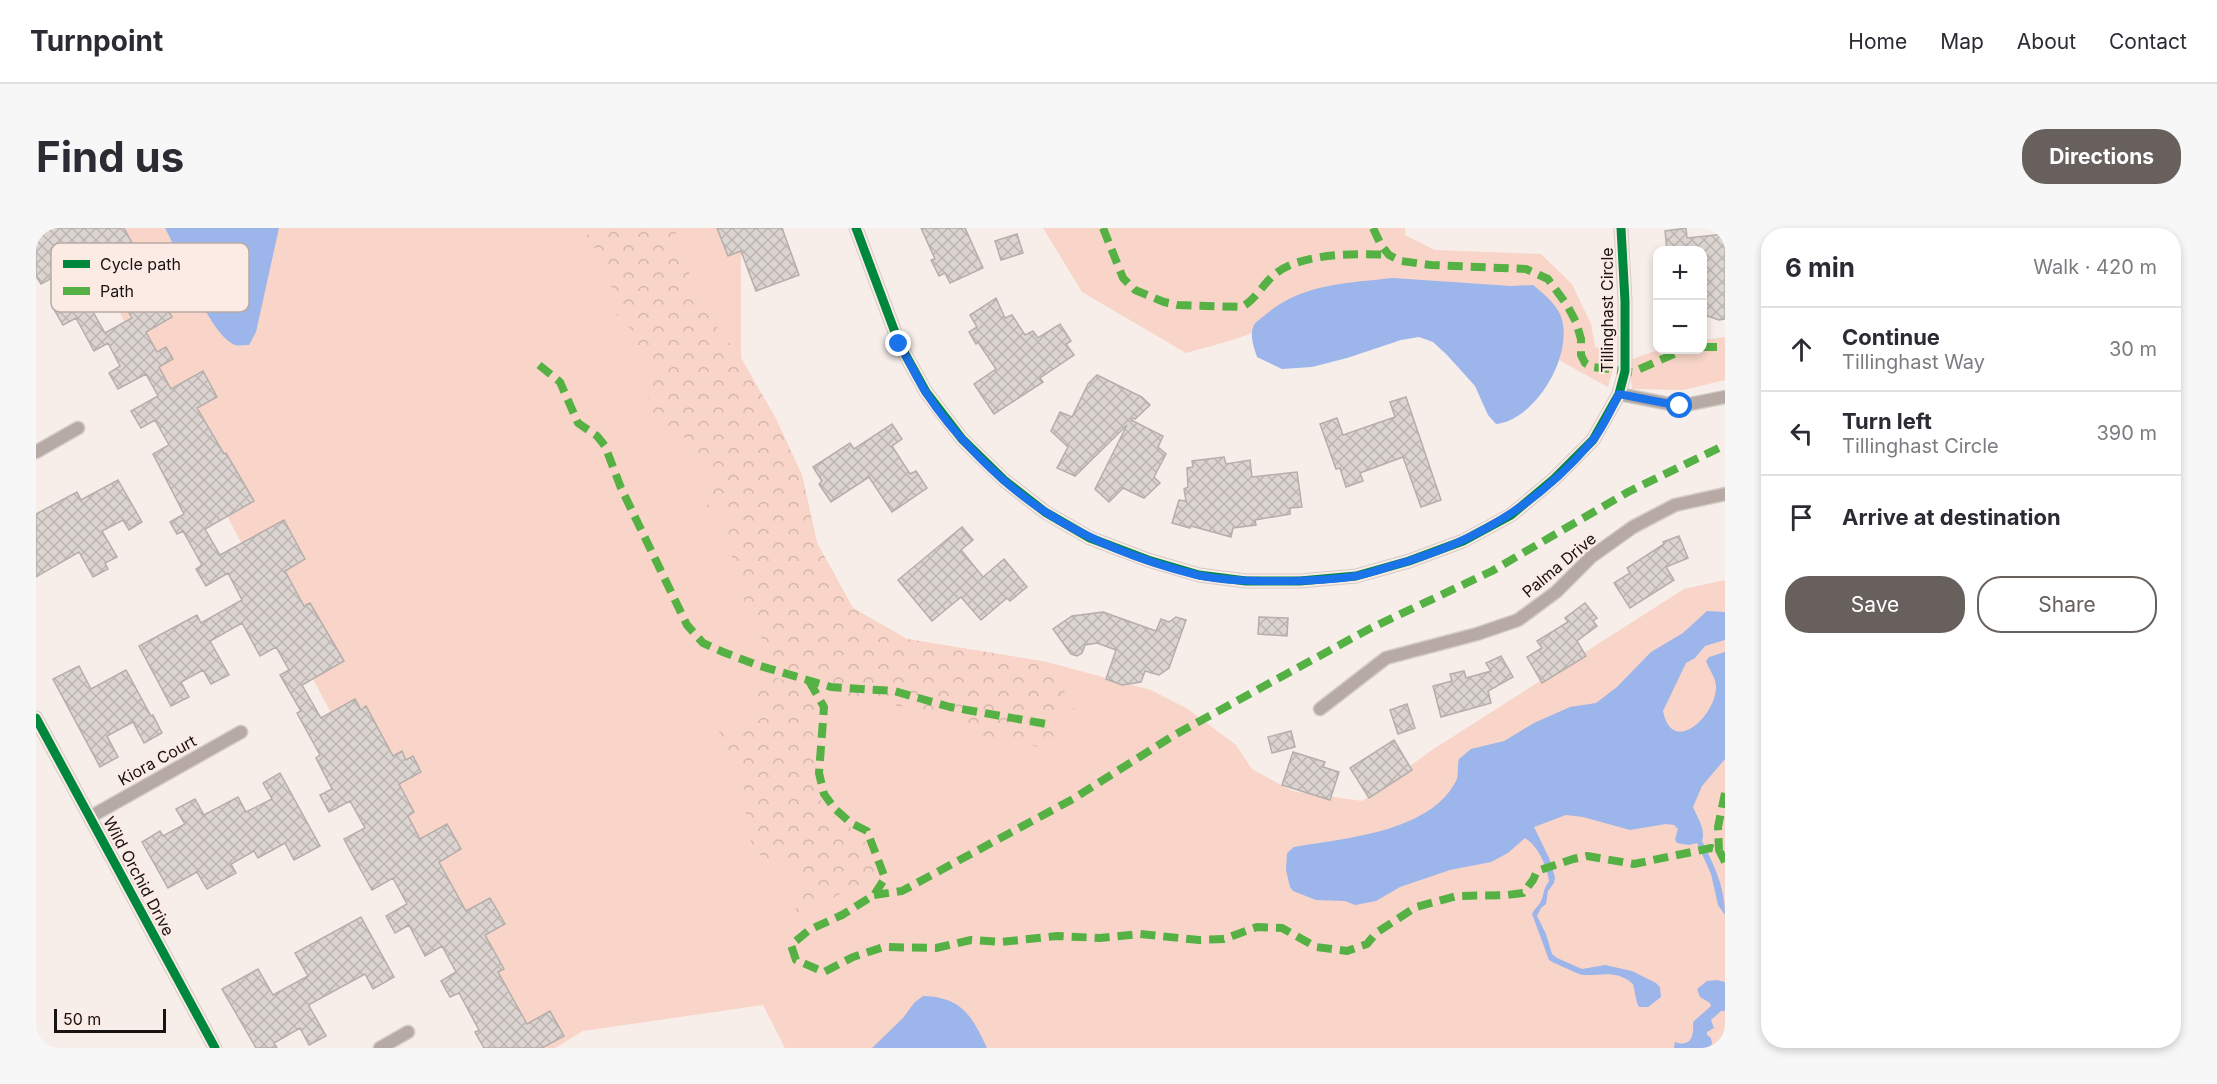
<!DOCTYPE html>
<html lang="en">
<head>
<meta charset="utf-8">
<style>
	:root { --surface:#fff; --page:#f7f7f7; --text:#2b2b33; --muted:#7c7c81; --line:#e1e1e2; --accent:#67605d }
	body { margin:0; font-family:Inter,sans-serif; background:var(--page); color:var(--text) }
	.controls { position:absolute; right:18px; top:18px; display:grid; overflow:hidden; border-radius:12px; box-shadow:0 3px 9px #0003 }
	.controls button { width:54px; height:54px; display:grid; place-items:center; padding:0; border:0; border-bottom:2px solid var(--line); background:var(--surface); color:var(--text); font:30px sans-serif }
	.scale { position:absolute; left:18px; bottom:15px; width:112px; box-sizing:border-box; padding-left:6px; border:3px solid #191311; border-top:0; font-size:16px; line-height:21px; white-space:nowrap; color:#191311; -webkit-text-stroke:4px #fcebe5; paint-order:stroke }
	.stop { position:absolute; width:18px; height:18px; margin:-14px; border:4px solid #1a73e8; border-radius:50%; background:#fff }
	.stop.end { background:#1a73e8; border-color:#fff; box-shadow:0 2px 6px #0008 }
	.list { margin:0; padding:0; list-style:none }
	h2 { display:flex; justify-content:space-between; align-items:center; height:78px; margin:0; padding:0 24px; font-size:26px }
	h2 small { font-size:20px; font-weight:400; color:var(--muted) }
	.list li { display:grid; grid-template-columns:39px 1fr auto; gap:18px; align-items:center; box-sizing:border-box; height:84px; padding:0 24px; border-top:2px solid var(--line) }
	.list b { display:block; font-size:22px; white-space:nowrap }
	.list p { margin:0; font-size:20px; white-space:nowrap; color:var(--muted) }
	.list em { font-size:20px; font-style:normal; color:var(--muted) }
	.actions { display:flex; gap:12px; padding:18px 24px }
	.actions a { flex:1; padding:14px 0; border:2px solid var(--accent); border-radius:24px; text-align:center; font-size:21px; color:var(--accent) }
	.actions .main { background:var(--accent); color:#fff }
	.icon { flex:none; width:33px; height:33px; fill:none; stroke:currentColor; stroke-width:2; stroke-linecap:round; stroke-linejoin:round }
	.map { position:relative; flex:none; width:1689px; height:820px; overflow:hidden; border-radius:24px }
	header { display:flex; align-items:center; gap:36px; box-sizing:border-box; height:84px; padding:0 30px; background:var(--surface); border-bottom:2px solid var(--line) }
	header strong { font-size:28px }
	nav { display:flex; gap:33px; margin-inline-start:auto; font-size:21px }
	.intro { display:flex; align-items:center; justify-content:space-between; box-sizing:border-box; height:144px; padding:0 36px }
	h1 { margin:0; font-size:42px }
	.button { padding:15px 27px; border-radius:24px; background:var(--accent); color:#fff; font-size:21px; font-weight:700 }
	main { display:flex; gap:36px; padding:0 36px }
	aside { flex:1; background:var(--surface); border-radius:24px; box-shadow:0 3px 9px #0003 }
	.map>svg:first-child { display:block }
	.green { fill:#f8d5c8 }
	.forest { fill:url(#forest-crowns) }
	.water { fill:#9cb5ea }
	.building { fill:url(#building-cross-hatch); stroke:#b5aeab; stroke-width:1.5 }
	.lines { fill:none; stroke-linecap:round; stroke-linejoin:round }
	.minor-casing { stroke:#d3ccc8; stroke-width:15 }
	.minor { stroke:#b7aaa5; stroke-width:12 }
	.quiet { stroke:#55b144; stroke-width:8; stroke-dasharray:15 8; stroke-linecap:butt }
	.cycleway-casing { stroke:#fcebe5; stroke-width:13 }
	.cycleway { stroke:#00873e; stroke-width:9 }
	.route { stroke:#1a73e8; stroke-width:8 }
	.labels { text-anchor:middle; stroke-width:4.5; stroke-linejoin:round; paint-order:stroke }
	.street-label { font-size:16px; fill:#191311; stroke:#fcebe5 }
	.key { fill:#fcebe5; stroke:#b8aaa5; stroke-width:1.5 }
	.key-label { font-size:16px; fill:#191311 }
</style>
</head>
<body>
<header>
<strong>Turnpoint</strong>
<nav><a>Home</a><a>Map</a><a>About</a><a>Contact</a></nav>
</header>
<div class="intro"><h1>Find us</h1><a class="button">Directions</a></div>
<main>
<div class="map">
<svg width="1689" height="820" viewBox="0 0 1689 820">
	<defs>
		<pattern id="forest-crowns" width="20" height="18" patternUnits="userSpaceOnUse" patternTransform="scale(1.5)"><rect width="20" height="18" fill="#f8d5c8"/><path d="M2 6a3 3 0 1 1 6 0M12 15a3 3 0 1 1 6 0" fill="none" stroke="#d4b6ab"/></pattern>
		<pattern id="building-cross-hatch" width="8" height="8" patternUnits="userSpaceOnUse" patternTransform="scale(1.5)"><rect width="8" height="8" fill="#dbd4d1"/><path d="M0 0l8 8M0 8l8-8" fill="none" stroke="#bbb5b2"/></pattern>
	</defs>
	<rect width="100%" height="100%" fill="#f7eeea"/>
	<g class="green">
		<path d="M39,0H705V130L739,189L766,247L781,315L817,380L871,411L1011,434L1115,462L1152,481L1200,517L1216,541L1256,563L1326,573L1396,522L1648,361L1689,352V820H749L727,777L547,803L519,820H488L342,574Z"/>
		<path d="M1007,0H1369V7L1399,22L1505,26L1536,56L1555,96L1559,119L1577,127V141L1572,159L1519,130L1520,98L1256,90L1197,112L1150,125L1046,64Z"/>
		<path d="M1689,109V152L1647,162L1596,161L1594,143V132L1622,122H1666L1667,112Z"/>
	</g>
	<g class="forest">
		<path d="M553,0H638L664,77L705,130L739,189L766,247L781,315L817,380L871,411L1011,434L1041,485C1029,487 1018,487 1011,499L1017,503L1020,510L1019,514L1011,522L977,511L945,517L908,484L810,471L796,465L786,453L739,438L709,378L694,322L691,286L671,279L678,242L649,231L650,210L612,192C614,175 609,158 618,143L616,137L604,130L600,124L598,104L579,85L572,33L550,12Z"/>
		<path d="M730,448C752,452 773,458 780,482C780,507 774,543 782,566C795,603 834,591 833,637L840,642C843,670 815,660 802,667C791,673 782,683 771,690L764,689L758,685C764,675 767,661 760,650C751,633 726,636 717,618C708,600 711,578 708,559C704,538 692,522 683,504L723,485C725,473 718,464 720,451Z"/>
	</g>
	<g class="water">
		<path d="M129,0H243L220,104L213,117C209,117 202,118 199,117C173,107 143,25 129,0Z"/>
		<path d="M1357,50L1475,58L1497,57C1507,65 1523,78 1526,92C1536,130 1499,192 1460,196L1452,187L1439,158L1411,127L1397,114L1383,109L1365,112L1311,130L1276,139L1246,141L1221,129C1218,119 1213,108 1218,97C1220,94 1225,90 1228,88C1263,56 1312,55 1357,50Z"/>
		<path d="M1671,383L1689,384V412L1669,418L1659,430L1650,435L1627,483C1636,529 1680,488 1680,459C1680,449 1673,442 1670,433L1673,429L1689,424V531L1666,558L1657,579C1661,589 1670,601 1666,613C1678,637 1689,659 1689,687L1682,677L1675,646L1661,615L1653,617L1641,615L1639,611L1642,601L1638,597L1630,596L1594,602L1547,589L1530,587L1498,599L1514,632L1519,650L1518,655L1512,663L1510,676L1505,680L1501,688L1510,706L1516,726L1521,730L1546,741L1569,737L1596,743L1620,755L1624,759L1625,769L1612,779H1603L1601,775L1597,756C1580,741 1566,748 1547,747C1544,747 1516,734 1513,732L1496,686C1498,681 1503,678 1505,673C1509,665 1506,663 1513,653C1511,638 1502,618 1489,610L1472,625L1455,634L1414,642L1364,659L1340,673L1319,677L1309,673L1280,672L1257,663L1254,659L1250,642L1251,625L1258,619C1308,610 1393,605 1420,553C1423,548 1421,537 1423,531L1435,521L1468,513L1498,495L1534,479L1560,475L1581,459L1615,424L1647,405Z"/>
		<path d="M1681,752L1689,754V783H1685L1675,792L1678,800L1671,804V807L1675,810L1676,816L1671,820H1638L1639,814C1656,820 1658,807 1657,794L1675,778L1674,775L1664,769L1661,761L1671,753Z"/>
		<path d="M887,768C926,769 936,788 951,820H836L867,790L878,775Z"/>
	</g>
	<g class="building">
		<path d="M0,0H88L96,15L77,26L92,54L58,73L62,78L56,82L69,105L96,90L92,83L123,65L136,89L110,104L121,124L130,119L137,131L123,139L135,161L167,143L181,169L161,180L188,226L190,225L218,273L169,301L184,327L248,292L269,331L249,343L268,378L274,375L308,433L266,457L285,490L319,471L325,482L330,478L357,528L366,523L370,532L377,528L385,544L363,556L378,584L372,588L384,611L411,596L425,621L403,634L430,683L454,670L469,696L449,707L468,741L462,744L491,796L514,783L528,808L506,820H448L439,804L443,802L423,765L414,769L405,753L420,744L406,718L389,728L373,697L359,705L350,688L371,676L357,650L336,662L317,628L308,611L329,600L314,573L293,584L284,567L296,561L280,530L284,527L261,485L265,483L244,447L253,442L240,419L224,428L206,395L174,413L193,447L175,456L167,442L145,454L153,469L135,478L103,418L161,387L165,395L206,372L192,345L170,358L160,341L166,337L147,303L141,306L134,294L148,286L117,226L133,217L119,192L105,200L95,183L122,168L110,146L82,161L73,145L84,138L72,115L58,123L40,90L27,97L16,78L37,67L25,45L5,56L0,48Z"/>
		<path d="M681,0H746L763,47L720,63L705,23L692,28Z"/>
		<path d="M885,0H929L947,40L914,55L909,45L903,48L895,32L899,31Z"/>
		<path d="M1650,0L1651,10L1689,6V91L1683,92L1671,88L1669,71L1666,70V22H1631L1629,3Z"/>
		<path d="M981,6L987,25L965,32L959,13Z"/>
		<path d="M960,70L969,90L976,87L989,107L997,103L1002,110L1024,96L1035,113L1030,116L1038,127L1004,150L1007,154L958,186L938,156L960,141L942,114L940,116L933,104L941,99L934,87Z"/>
		<path d="M1061,147L1106,169L1114,177L1099,191L1097,190L1095,192L1127,208L1122,219L1130,226L1118,249L1124,255L1108,270L1087,260L1073,274L1059,261L1091,197L1039,248L1021,240L1032,219L1015,203L1024,184L1036,189L1052,156Z"/>
		<path d="M1370,169L1405,272L1385,279L1367,229L1324,245L1327,253L1310,259L1304,240L1300,241L1284,196L1301,190L1307,207L1359,189L1354,174Z"/>
		<path d="M856,196L866,211L856,218L874,246L880,243L891,260L856,284L833,249L795,274L783,256L786,253L777,239L814,215L818,221Z"/>
		<path d="M1188,229L1190,236L1214,232L1216,249L1261,244L1266,279L1254,280V286L1219,292L1220,297L1197,300L1195,309L1155,298L1154,300L1136,295L1143,272L1150,273L1148,261L1152,259L1151,240L1157,239L1156,233Z"/>
		<path d="M82,252L106,294L93,302L87,292L66,303L81,329L69,335L72,341L57,349L43,324L0,349V286L41,264L45,272Z"/>
		<path d="M926,299L937,312L925,322L947,349L968,331L991,359L974,373L971,370L945,392L925,369L896,393L862,352Z"/>
		<path d="M1643,308L1652,330L1630,339L1638,352L1594,380L1578,355L1594,345L1591,340L1628,316L1627,314Z"/>
		<path d="M1549,375L1561,390L1557,393L1561,398L1541,413L1550,428L1506,455L1491,429L1506,420L1501,413L1532,394L1529,390Z"/>
		<path d="M1067,384L1120,403L1125,391L1133,394L1140,389L1150,392L1133,440L1123,447L1109,443L1105,454L1086,457L1070,451L1080,422L1061,415L1049,417L1046,425L1041,428L1035,426L1017,401L1036,388Z"/>
		<path d="M1223,389L1252,390L1251,408L1222,406Z"/>
		<path d="M1465,428L1477,449L1452,463L1455,475L1405,489L1397,458L1416,453L1414,446L1428,443L1430,450L1455,443L1450,435Z"/>
		<path d="M43,438L55,461L90,442L115,488L117,487L126,505L108,515L97,494L71,508L82,529L64,539L17,451Z"/>
		<path d="M1371,476L1379,500L1362,506L1354,482Z"/>
		<path d="M1255,503L1259,519L1236,525L1232,509Z"/>
		<path d="M1358,512L1376,542L1333,570L1314,540Z"/>
		<path d="M1257,524L1289,534L1287,539L1303,544L1294,572L1246,557Z"/>
		<path d="M244,545L284,618L258,632L249,615L222,630L218,623L195,636L200,645L171,661L161,644L132,660L106,614L124,603L127,608L149,596L140,581L159,571L168,587L202,569L210,584L236,571L227,555Z"/>
		<path d="M325,689L358,749L337,761L329,746L274,776L273,778L290,808L273,817L264,800L238,815L241,820H220L186,761L222,741L237,767L272,748L259,725Z"/>
	</g>
	<g class="lines">
		<defs>
			<g id="minor">
				<path d="M820,0L863,115L890,164L926,211L968,252L1009,284L1054,310L1112,332L1163,347L1210,353H1264L1320,348L1373,333L1427,313L1475,287L1518,251L1557,212L1583,166L1589,143V73L1585,0"/>
				<path d="M1583,166L1644,178L1689,169"/>
				<path d="M0,224L42,200"/>
				<path d="M1284,481L1350,430L1441,406L1482,392L1520,364L1555,329L1597,299L1639,277L1689,266"/>
				<path d="M0,490L179,820"/>
				<path d="M54,589L205,504"/>
				<path d="M344,820L372,804"/>
			</g>
		</defs>
		<use href="#minor" class="minor-casing"/>
		<use href="#minor" class="minor"/>
		<g class="quiet">
			<path d="M1067,0L1087,50L1099,62L1128,74L1142,77L1206,79C1220,71 1227,56 1239,46C1264,25 1322,25 1353,27"/>
			<path d="M1337,0L1345,17L1353,27L1365,33L1395,37L1490,41L1512,51L1531,77L1540,94L1545,111V127L1549,135L1556,139L1597,144L1647,122"/>
			<path d="M1666,119H1689"/>
			<path d="M503,137L524,154L542,195L561,208L569,218L585,260L651,397L667,415L687,424L721,437L795,459L858,463L914,479L1016,497"/>
			<path d="M773,453L788,479L783,545L788,566L799,581L815,595L831,603L849,650L838,667L806,687L773,702L755,717L760,732L788,744L817,729L848,719L900,720L935,712L965,714L1021,708L1064,710L1104,706L1163,712L1188,711L1221,699L1246,700L1280,719L1311,723L1331,716L1340,705L1380,679L1421,668L1471,667L1487,665L1497,652L1501,643L1537,631L1551,628L1598,636L1675,620L1683,622L1689,634"/>
			<path d="M1689,565L1682,599L1683,622L1689,619"/>
			<path d="M838,667L866,663L1037,571L1140,506L1333,401L1456,343L1592,264L1689,217"/>
		</g>
		<defs>
			<g id="cycleway">
				<path d="M820,0L863,115L890,164L926,211L968,252L1009,284L1054,310L1112,332L1163,347L1210,353H1264L1320,348L1373,333L1427,313L1475,287L1518,251L1557,212L1583,166L1589,143V73L1585,0"/>
				<path d="M0,490L179,820"/>
			</g>
		</defs>
		<use href="#cycleway" class="cycleway-casing"/>
		<use href="#cycleway" class="cycleway"/>
	</g>
	<g class="lines">
		<path class="route" d="M863,116C872,131 880,148 889,163C916,206 968,258 1011,285C1056,314 1109,334 1161,347C1188,353 1216,353 1243,353C1268,353 1295,352 1320,348C1331,346 1343,342 1355,338C1434,317 1503,276 1556,213C1567,200 1575,181 1583,166L1644,178"/>
	</g>
	<g class="labels">
		<g class="street-label">
			<text transform="translate(1571 82) rotate(-90)" y="6">Tillinghast Circle</text>
			<text transform="translate(1523 337) rotate(-40)" y="6">Palma Drive</text>
			<text transform="translate(121 532) rotate(-29)" y="6">Kiora Court</text>
			<text transform="translate(103 648) rotate(62)" y="6">Wild Orchid Drive</text>
		</g>
	</g>
	<rect x="15" y="15" width="198" height="69" rx="9" class="key"/>
	<rect x="27" y="32" width="27" height="8" fill="#00873e"/>
	<rect x="27" y="59" width="27" height="8" fill="#55b144"/>
	<g class="key-label">
		<text x="64" y="42">Cycle path</text>
		<text x="64" y="69">Path</text>
	</g>
</svg>
<div class="controls">
<button>+</button>
<button>−</button>
</div>
<div class="scale">50 m</div>
<div class="stop" style="left:1644px;top:178px"></div>
<div class="stop end" style="left:863px;top:116px"></div>
</div>
<aside>
<h2>6 min<small>Walk · 420 m</small></h2>
<ul class="list">
<li><svg class="icon" aria-label="ahead" viewBox="0 0 24 24"><path d="M12 20V5M6 11l6-6 6 6"/></svg><div><b>Continue</b><p>Tillinghast Way</p></div><em>30 m</em></li>
<li><svg class="icon" aria-label="left" viewBox="0 0 24 24"><path d="M17 20v-9H6M10 6l-5 5 5 5"/></svg><div><b>Turn left</b><p>Tillinghast Circle</p></div><em>390 m</em></li>
<li><svg class="icon" aria-label="arrive" viewBox="0 0 24 24"><path d="M6 21V4h12l-3 4 3 4H6"/></svg><div><b>Arrive at destination</b></div></li>
</ul>
<div class="actions"><a class="main">Save</a><a>Share</a></div>
</aside>
</main>
</body>
</html>
